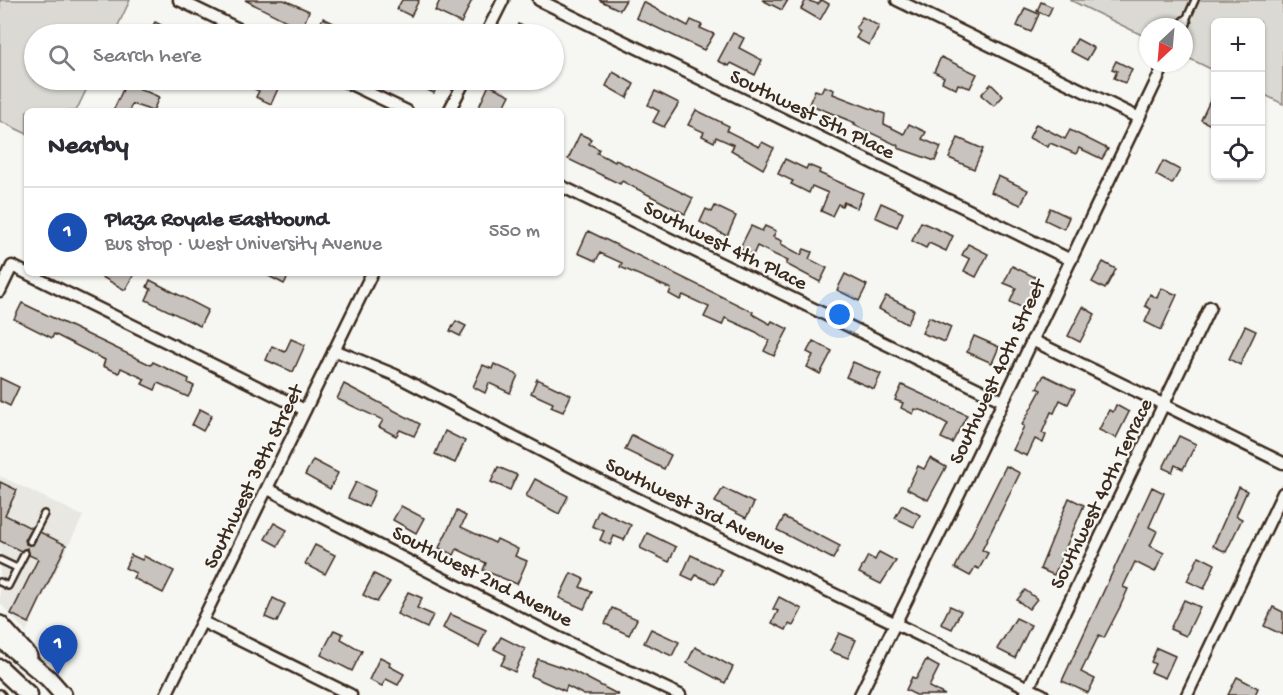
<!DOCTYPE html>
<html lang="en">
<head>
<meta charset="utf-8">
<style>
	:root { --surface:#fff; --page:#f7f7f7; --text:#2b2b33; --muted:#7c7c81; --line:#e1e1e2; --accent:#b45309 }
	body { margin:0; font-family:"Gochi Hand",sans-serif; background:var(--page); color:var(--text) }
	.controls { position:absolute; right:18px; top:18px; display:grid; overflow:hidden; border-radius:9px; box-shadow:0 2px 4px #0004 }
	.controls button { width:54px; height:54px; display:grid; place-items:center; padding:0; border:0; border-bottom:2px solid var(--line); background:var(--surface); color:var(--text); font:30px sans-serif }
	.compass { position:absolute; left:1139px; top:18px; width:54px; height:54px; border-radius:50%; background:var(--surface); box-shadow:0 2px 4px #0004; rotate:206deg }
	.you { position:absolute; left:840px; top:315px; width:21px; height:21px; margin:-15px; border:4px solid #fff; border-radius:50%; background:#1a73e8; box-shadow:0 0 0 9px #1a73e833 }
	.badge { display:grid; place-items:center; width:39px; height:39px; border-radius:50%; background:var(--accent); color:#fff; font-size:20px; font-weight:700 }
	.pin { position:absolute; translate:-50% -50px; filter:drop-shadow(0 2px 3px #0008) }
	.pin::after { content:''; position:absolute; top:32px; width:21px; height:18px; background:inherit; clip-path:polygon(0 0,100% 0,50% 100%) }
	.list { margin:0; padding:0; list-style:none }
	h2 { display:flex; justify-content:space-between; align-items:center; height:78px; margin:0; padding:0 24px; font-size:26px }
	h2 small { font-size:20px; font-weight:400; color:var(--muted) }
	.list li { display:grid; grid-template-columns:39px 1fr auto; gap:18px; align-items:center; box-sizing:border-box; height:90px; padding:0 24px; border-top:2px solid var(--line) }
	.list b { display:block; font-size:22px; white-space:nowrap }
	.list p { margin:0; font-size:20px; white-space:nowrap; color:var(--muted) }
	.list em { font-size:20px; font-style:normal; color:var(--muted) }
	.icon { flex:none; width:33px; height:33px; fill:none; stroke:currentColor; stroke-width:2; stroke-linecap:round; stroke-linejoin:round }
	.map { position:relative; flex:none; width:1283px; height:695px; overflow:hidden }
	.search { position:absolute; background:var(--surface); box-shadow:0 2px 4px #0004; left:24px; top:24px; width:540px; height:66px; display:flex; align-items:center; gap:15px; box-sizing:border-box; padding:0 21px; border-radius:33px; color:var(--muted); font-size:22px }
	.panel { position:absolute; background:var(--surface); box-shadow:0 2px 4px #0004; left:24px; top:108px; width:540px; height:168px; border-radius:9px }
	.map>svg:first-child { display:block }
	.built { fill:#e8e7e2 }
	.green { fill:#dad9d3; stroke:#8a8278; stroke-width:1.5 }
	.building { fill:#c8c3be; stroke:#3b2a1e; stroke-width:1.5 }
	.lines { fill:none; stroke-linecap:round; stroke-linejoin:round }
	.lane-casing { stroke:#3b2a1e; stroke-width:10 }
	.street-casing { stroke:#3b2a1e; stroke-width:15 }
	.secondary-casing { stroke:#3b2a1e; stroke-width:20 }
	.primary-casing { stroke:#3b2a1e; stroke-width:21 }
	.lane { stroke:#f6f6f2; stroke-width:5 }
	.street { stroke:#f6f6f2; stroke-width:10 }
	.secondary { stroke:#f6f6f2; stroke-width:15 }
	.primary { stroke:#f6f6f2; stroke-width:16 }
	.labels { text-anchor:middle; stroke-width:4.5; stroke-linejoin:round; paint-order:stroke }
	.street-label { font-size:21px; fill:#3b2a1e; stroke:#f6f6f2 }
</style>
</head>
<body>
<div class="map">
<svg width="1283" height="695" viewBox="0 0 1283 695">
	<rect width="100%" height="100%" fill="#f6f6f2"/>
	<filter id="ink" filterUnits="userSpaceOnUse"><feTurbulence type="fractalNoise" baseFrequency=".0167" numOctaves="2"/><feDisplacementMap in="SourceGraphic" scale="12" xChannelSelector="R" yChannelSelector="G"/><feConvolveMatrix kernelMatrix="1 2 1 2 8 2 1 2 1" color-interpolation-filters="sRGB"/></filter>
	<g filter="url(#ink)">
		<path class="built" d="M0,476L83,516L26,632L0,603Z"/>
		<g class="green">
			<path d="M0,0H130L114,34H34V80H91L76,111H27V134L0,121Z"/>
			<path d="M1070,0H1283V104L1261,93L1260,22H1216L1215,71L1184,56V27H1148V38Z"/>
		</g>
		<g class="building">
			<path d="M245,0H284L309,11L302,29Z"/>
			<path d="M402,0H419L411,16L397,9Z"/>
			<path d="M440,0H472L461,23L435,11Z"/>
			<path d="M599,0H626L620,10Z"/>
			<path d="M762,0H788L782,10Z"/>
			<path d="M806,0L818,4L822,0L829,4L820,20L801,9Z"/>
			<path d="M643,2L688,26L691,20L702,25L700,28L714,34L708,44L704,50L636,18Z"/>
			<path d="M1041,2L1052,7L1048,16L1037,11Z"/>
			<path d="M1025,8L1039,14L1031,32L1017,26Z"/>
			<path d="M862,17L879,26L869,45L856,38L860,31L856,28Z"/>
			<path d="M323,18L356,34H315Z"/>
			<path d="M155,22L179,34H148Z"/>
			<path d="M518,24L542,34H514Z"/>
			<path d="M733,33L744,38L739,48L762,60L755,75L731,63L729,66L718,61Z"/>
			<path d="M1077,39L1094,48L1087,60L1070,51Z"/>
			<path d="M941,57L977,74L970,88L958,84L956,89L942,82L944,77L934,72Z"/>
			<path d="M1116,61L1132,69L1125,83L1114,78L1117,71L1112,69Z"/>
			<path d="M613,72L634,84L627,98L606,86Z"/>
			<path d="M234,80H282L271,104L256,97L259,91Z"/>
			<path d="M405,80H440L434,93Z"/>
			<path d="M126,83L159,97L153,111L132,104L129,111H113Z"/>
			<path d="M991,84L1003,96L994,106L981,95Z"/>
			<path d="M489,85L510,95L502,111H477Z"/>
			<path d="M824,86L834,90L833,94L885,114L884,124L904,134L909,124L926,132L922,139L941,147L935,161L898,148L899,146L854,125L855,123L809,104L815,90L821,92Z"/>
			<path d="M1215,90V127L1201,120Z"/>
			<path d="M655,91L679,103L664,127L653,122L659,111L648,105Z"/>
			<path d="M696,110L729,126L727,131L759,147L762,142L774,148L763,169L731,150L734,145L716,137L714,142L702,136L704,132L688,125Z"/>
			<path d="M1036,124L1065,139L1070,130L1108,149L1102,159L1079,148L1076,154L1050,143L1048,147L1029,138Z"/>
			<path d="M580,134L591,139L589,144L599,149L597,153L615,162L616,160L693,198L685,214L622,181L620,184L568,159Z"/>
			<path d="M958,138L983,149L974,169L949,158Z"/>
			<path d="M785,159L806,169L808,165L820,170L819,173L863,193L857,208L844,202L842,206L838,204L832,216L821,211L828,193L812,186L809,193L791,184L793,181L778,174Z"/>
			<path d="M1163,161L1180,170L1172,184L1156,175Z"/>
			<path d="M998,176L1028,190L1021,205L991,192Z"/>
			<path d="M881,203L903,213L897,227L875,217Z"/>
			<path d="M715,206L736,216L727,236L700,222L706,209L712,212Z"/>
			<path d="M1050,208L1069,217L1064,229L1045,220Z"/>
			<path d="M921,222L953,236L946,251L929,243L926,248L912,241Z"/>
			<path d="M751,226L762,231L765,226L776,231L773,237L782,241L781,244L801,255L804,249L812,252L809,259L827,268L820,282L786,264L788,261L757,246L753,255L740,248Z"/>
			<path d="M588,231L753,312L752,314L770,324L772,321L788,329L774,356L764,351L769,341L756,332L725,318L722,325L704,317L709,307L683,295L680,300L669,294L671,289L620,267L622,263L600,253L596,261L578,253Z"/>
			<path d="M968,244L988,254L976,277L964,271L970,259L962,255Z"/>
			<path d="M1103,262L1116,269L1105,289L1092,282Z"/>
			<path d="M1012,266L1039,279L1025,309L1010,302L1016,288L1004,283Z"/>
			<path d="M95,273H135L125,290Z"/>
			<path d="M263,273H290L284,284Z"/>
			<path d="M845,274L867,285L859,301L837,290Z"/>
			<path d="M150,280L208,310L200,326L146,300L151,289L147,287Z"/>
			<path d="M1161,288L1177,295L1161,330L1145,322L1151,309L1145,306L1150,294L1157,298Z"/>
			<path d="M886,296L914,310L907,324L879,309Z"/>
			<path d="M22,303L151,365L153,362L189,379L188,383L194,386L188,397L158,383L155,390L142,384L145,379L121,368L119,373L103,366L105,360L54,334L52,338L14,319Z"/>
			<path d="M1083,307L1095,314L1080,342L1068,336Z"/>
			<path d="M929,317L951,327L945,342L922,333Z"/>
			<path d="M456,321L466,326L460,336L450,331Z"/>
			<path d="M1245,326L1256,331L1240,365L1229,359Z"/>
			<path d="M974,336L999,347L992,363L967,352Z"/>
			<path d="M291,339L305,345L293,372L266,360L272,346L285,352Z"/>
			<path d="M813,341L832,351L820,374L807,367L813,355L807,352Z"/>
			<path d="M853,362L881,374L874,389L846,377Z"/>
			<path d="M494,364L518,375L510,393L489,383L485,393L473,387L483,365L492,369Z"/>
			<path d="M1044,375L1075,390L1068,404L1060,400L1054,413L1051,412L1042,433L1046,435L1043,443L1035,439L1027,456L1013,450L1024,426L1022,425L1041,390L1037,388Z"/>
			<path d="M0,378L19,387L10,406L0,401Z"/>
			<path d="M537,379L571,395L563,412L551,407L553,403L531,393Z"/>
			<path d="M344,384L420,424L414,436L400,430L396,436L379,427L383,420L337,399Z"/>
			<path d="M902,385L967,415L952,443L941,438L948,424L924,411L915,409L913,414L901,408L903,403L895,400Z"/>
			<path d="M1116,405L1129,412L1116,438L1099,430L1109,410L1113,412Z"/>
			<path d="M200,409L212,415L203,431L192,425Z"/>
			<path d="M445,431L465,441L455,463L435,454Z"/>
			<path d="M632,435L671,455L664,469L625,450Z"/>
			<path d="M1179,436L1196,444L1183,469L1175,465L1172,472L1163,468Z"/>
			<path d="M930,458L946,467L928,500L907,489L918,466L924,469Z"/>
			<path d="M313,460L338,473L330,489L305,475Z"/>
			<path d="M1006,466L1020,473L982,550L988,553L979,569L975,567L970,576L955,568Z"/>
			<path d="M498,467L517,475L510,490L491,482Z"/>
			<path d="M535,479L568,496L559,514L526,496Z"/>
			<path d="M0,482L17,490L5,515L31,528L25,539L26,544L33,545L40,532L66,545L29,623L11,614L38,559L29,555L27,548L21,551L0,541Z"/>
			<path d="M356,482L375,491L368,507L348,498Z"/>
			<path d="M1152,487L1164,493L1149,527L1157,531L1150,546L1164,553L1155,572L1135,562L1123,587L1128,589L1120,607L1104,638L1099,635L1081,672L1095,679L1088,693L1062,681Z"/>
			<path d="M1239,487L1247,491L1236,516L1242,519L1226,552L1213,546Z"/>
			<path d="M723,488L754,503L746,518L715,502Z"/>
			<path d="M1069,498L1084,505L1054,575L1040,569Z"/>
			<path d="M902,505L920,515L914,527L895,518Z"/>
			<path d="M401,506L424,518L416,533L393,520Z"/>
			<path d="M599,510L631,525L624,540L614,536L610,545L600,540L604,531L592,526Z"/>
			<path d="M457,511L466,516L461,527L495,543L497,539L518,549L515,556L527,561L517,584L483,570L486,563L457,549L454,555L439,548Z"/>
			<path d="M784,517L840,546L833,559L777,530Z"/>
			<path d="M274,523L287,530L278,546L265,539Z"/>
			<path d="M647,533L676,547L669,562L640,548Z"/>
			<path d="M315,545L335,555L325,574L305,564Z"/>
			<path d="M879,552L896,561L881,584L859,573L868,556L875,560Z"/>
			<path d="M131,555L142,560L144,556L174,571L163,593L133,578L136,573L125,568Z"/>
			<path d="M691,555L722,570L715,584L696,575L693,580L682,575Z"/>
			<path d="M1199,556L1215,564L1204,589L1187,581Z"/>
			<path d="M571,573L584,579L580,587L592,592L584,609L559,598Z"/>
			<path d="M374,574L390,582L377,602L363,595Z"/>
			<path d="M1025,590L1037,599L1029,609L1017,600Z"/>
			<path d="M408,592L422,598L417,608L433,615L427,628L397,614Z"/>
			<path d="M779,597L802,609L793,626L789,624L786,630L772,623L778,611L773,609Z"/>
			<path d="M273,598L285,604L277,622L265,617Z"/>
			<path d="M1184,600L1200,607L1186,636L1170,629Z"/>
			<path d="M950,606L961,611L952,629L941,624Z"/>
			<path d="M1273,607L1283,612V635L1264,626Z"/>
			<path d="M612,608L637,619L629,635L605,624Z"/>
			<path d="M450,614L486,630L479,647L443,628Z"/>
			<path d="M1016,618L1031,625L1015,658L997,649Z"/>
			<path d="M651,629L679,642L672,656L644,643Z"/>
			<path d="M334,630L343,634L341,639L362,651L352,671L321,655Z"/>
			<path d="M839,633L856,640L848,658L830,651Z"/>
			<path d="M501,637L525,649L515,672L501,665L506,655L494,649Z"/>
			<path d="M695,647L733,667L725,683L687,663Z"/>
			<path d="M1157,648L1175,656L1165,678L1151,672L1155,664L1151,662Z"/>
			<path d="M380,657L390,662L389,666L404,674L398,685L386,679L382,686L369,680Z"/>
			<path d="M538,659L573,671L619,695H584L567,686L565,691L531,676Z"/>
			<path d="M926,660L939,667L929,687L945,695H916L906,690L912,677L916,679Z"/>
			<path d="M1237,677L1258,688L1255,695H1228Z"/>
		</g>
		<g class="lines">
			<defs>
				<g id="lane">
					<path d="M1185,22L1195,0"/>
					<path d="M30,541L44,514"/>
					<path d="M0,560L17,568"/>
					<path d="M0,582L8,586L25,553"/>
					<path d="M0,693L2,695"/>
				</g>
				<g id="street">
					<path d="M179,0L249,34"/>
					<path d="M539,0L1071,260"/>
					<path d="M897,0L1139,118"/>
					<path d="M1182,27L1185,22"/>
					<path d="M486,34L503,0"/>
					<path d="M342,80L407,111"/>
					<path d="M449,111L465,80"/>
					<path d="M561,186L1003,401"/>
					<path d="M0,291L12,266L305,410"/>
					<path d="M1032,340L1283,463"/>
					<path d="M334,350L395,375L588,475L1043,695"/>
					<path d="M268,489L557,637L680,695"/>
					<path d="M203,622L351,695"/>
					<path d="M166,695L372,273"/>
					<path d="M860,695L960,492L1165,63"/>
					<path d="M1025,695L1210,307"/>
					<path d="M1187,695L1283,493"/>
				</g>
				<path id="secondary" d="M0,624L29,656"/>
				<g id="primary">
					<path d="M0,638L48,678L63,695"/>
					<path d="M0,668L29,695"/>
				</g>
			</defs>
			<use href="#lane" class="lane-casing"/>
			<use href="#street" class="street-casing"/>
			<use href="#secondary" class="secondary-casing"/>
			<use href="#primary" class="primary-casing"/>
			<use href="#lane" class="lane"/>
			<use href="#street" class="street"/>
			<use href="#secondary" class="secondary"/>
			<use href="#primary" class="primary"/>
		</g>
	</g>
	<g class="labels">
		<g class="street-label">
			<text transform="translate(813 113) rotate(26)" y="7">Southwest 5th Place</text>
			<text transform="translate(726 244) rotate(26)" y="7">Southwest 4th Place</text>
			<text transform="translate(996 371) rotate(-65)" y="7">Southwest 40th Street</text>
			<text transform="translate(252 476) rotate(-64)" y="7">Southwest 38th Street</text>
			<text transform="translate(1100 493) rotate(-64)" y="7">Southwest 40th Terrace</text>
			<text transform="translate(696 505) rotate(26)" y="7">Southwest 3rd Avenue</text>
			<text transform="translate(483 575) rotate(27)" y="7">Southwest 2nd Avenue</text>
		</g>
	</g>
</svg>
<div class="controls">
<button>+</button>
<button>−</button>
<button><svg class="icon" aria-label="locate" viewBox="0 0 24 24"><circle cx="12" cy="12" r="6"/><path d="M12 2v4M12 18v4M2 12h4M18 12h4"/></svg></button>
</div>
<svg class="compass" viewBox="-18 -18 36 36"><path d="M0-13l5 13h-10z" fill="#e53935"/><path d="M0 13l5-13h-10z" fill="#7c7c81"/></svg>
<div class="you"></div>
<div class="pin badge" style="left:58px;top:675px;background:#1a4fb4">1</div>
<div class="search"><svg class="icon" aria-label="search" viewBox="0 0 24 24"><circle cx="10" cy="10" r="6"/><path d="M15 15l6 6"/></svg>Search here</div>
<section class="panel">
<h2>Nearby<small></small></h2>
<ul class="list">
<li><span class="badge" style="background:#1a4fb4">1</span><div><b>Plaza Royale Eastbound</b><p>Bus stop · West University Avenue</p></div><em>550 m</em></li>
</ul>
</section>
</div>
</body>
</html>
